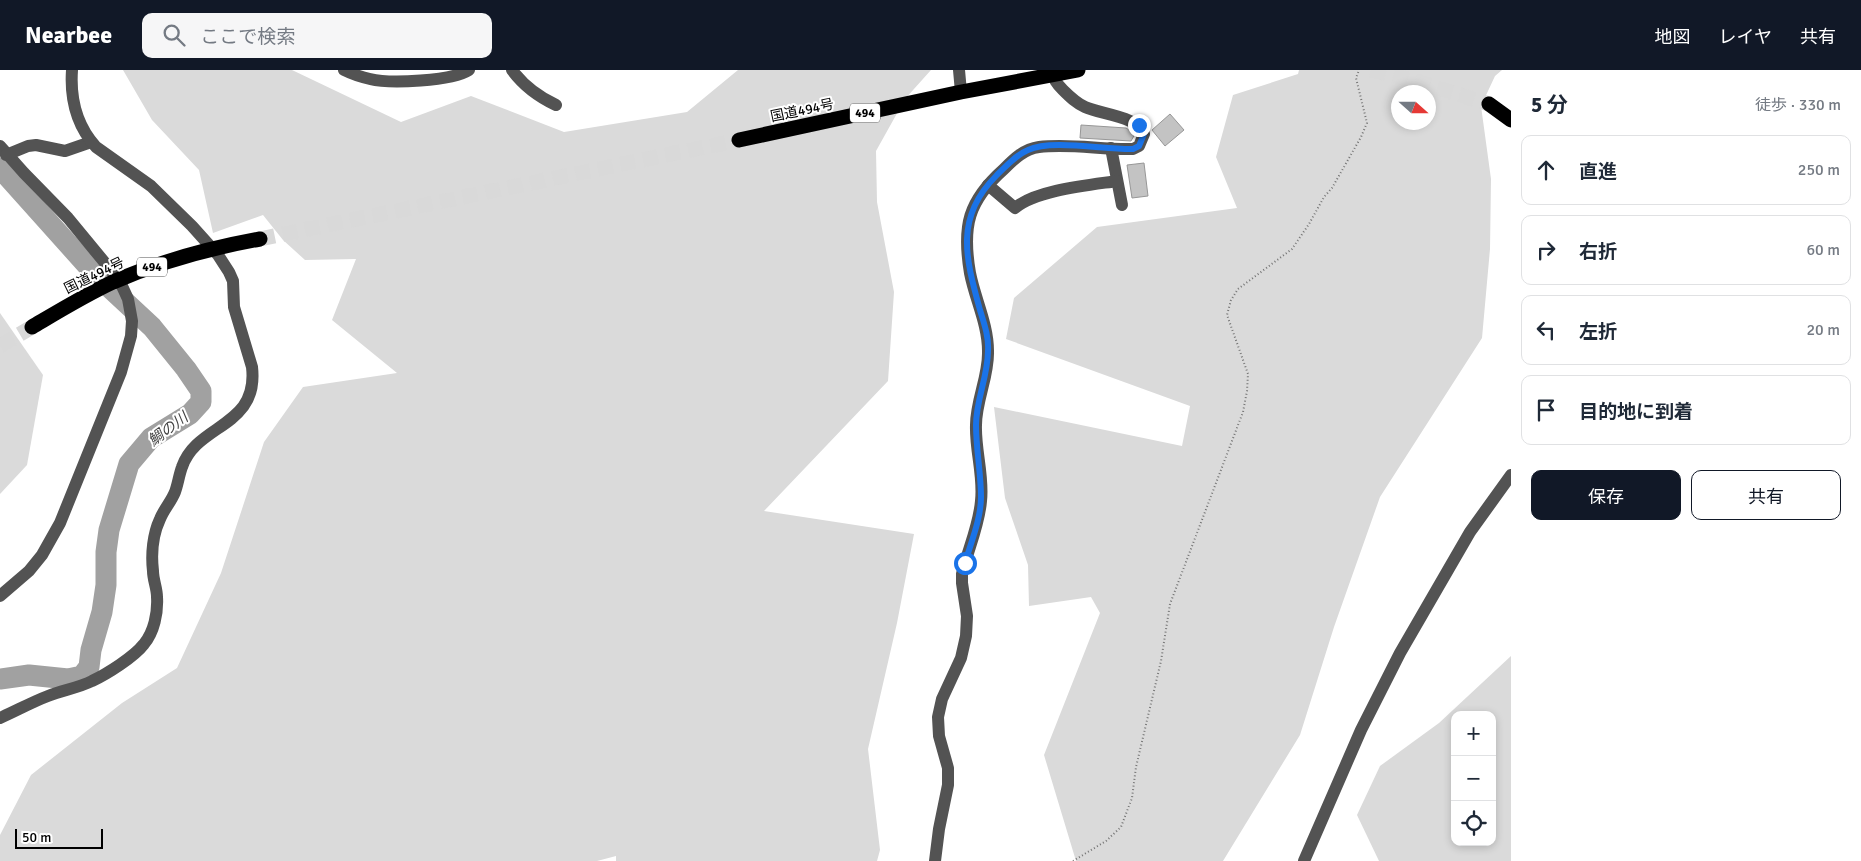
<!DOCTYPE html>
<html lang="ja">
<head>
<meta charset="utf-8">
<style>
	:root { --surface:#fff; --page:#f6f6f7; --text:#1f2937; --muted:#747a83; --line:#e0e1e3; --accent:#111827 }
	body { margin:0; font-family:Signika,"Noto Sans JP",sans-serif; background:var(--page); color:var(--text) }
	.controls { position:absolute; right:15px; bottom:15px; display:grid; overflow:hidden; border-radius:10px; box-shadow:0 2px 8px #0003 }
	.controls button { width:45px; height:45px; display:grid; place-items:center; padding:0; border:0; border-bottom:1px solid var(--line); background:var(--surface); color:var(--text); font:25px sans-serif }
	.compass { position:absolute; left:1391px; top:15px; width:45px; height:45px; border-radius:50%; background:var(--surface); box-shadow:0 2px 8px #0003; rotate:111deg }
	.scale { position:absolute; left:15px; bottom:12px; width:88px; box-sizing:border-box; padding-left:5px; border:2px solid #000; border-top:0; font-size:14px; line-height:18px; white-space:nowrap; color:#000; -webkit-text-stroke:4px #fff; paint-order:stroke }
	.stop { position:absolute; width:15px; height:15px; margin:-11px; border:4px solid #1a73e8; border-radius:50%; background:#fff }
	.stop.end { background:#1a73e8; border-color:#fff; box-shadow:0 1px 5px #0008 }
	.list { margin:0; padding:0; list-style:none }
	h2 { display:flex; justify-content:space-between; align-items:center; height:65px; margin:0; padding:0 20px; font-size:21px }
	h2 small { font-size:16px; font-weight:400; color:var(--muted) }
	.list li { display:grid; grid-template-columns:32px 1fr auto; gap:15px; align-items:center; box-sizing:border-box; height:70px; margin:0 10px 10px; padding:0 10px; border:1px solid var(--line); border-radius:10px }
	.list b { display:block; font-size:19px; white-space:nowrap }
	.list em { font-size:16px; font-style:normal; color:var(--muted) }
	.actions { display:flex; gap:10px; padding:15px 20px }
	.actions a { flex:1; padding:11px 0; border:1px solid var(--accent); border-radius:10px; text-align:center; font-size:18px; color:var(--accent) }
	.actions .main { background:var(--accent); color:#fff }
	.icon { flex:none; width:28px; height:28px; fill:none; stroke:currentColor; stroke-width:2; stroke-linecap:round; stroke-linejoin:round }
	.map { position:relative; flex:none; width:1511px; height:791px; overflow:hidden }
	header { display:flex; align-items:center; gap:30px; box-sizing:border-box; height:70px; padding:0 25px; background:var(--accent); color:#fff }
	header strong { font-size:24px }
	nav { display:flex; gap:28px; margin-inline-start:auto; font-size:18px }
	.search { width:350px; height:45px; background:var(--page); display:flex; align-items:center; gap:12px; box-sizing:border-box; padding:0 18px; border-radius:10px; color:var(--muted); font-size:19px }
	main { display:flex }
	aside { flex:1; background:var(--surface) }
	.map>svg:first-child { display:block }
	.green { fill:#dadada; fill-rule:evenodd }
	.lines { fill:none; stroke-linecap:round; stroke-linejoin:round }
	.river { stroke:#a1a1a1; stroke-width:21 }
	.building { fill:#c3c3c3; stroke:#979797 }
	.highway-tunnel { stroke:#d9d9d9; stroke-width:15; stroke-dasharray:15 8; stroke-linecap:butt }
	.path { stroke:#757575; stroke-width:2; stroke-dasharray:1 2.5; stroke-linecap:butt }
	.minor { stroke:#535353; stroke-width:12 }
	.highway { stroke:#000; stroke-width:15 }
	.route { stroke:#1a73e8; stroke-width:6 }
	.labels { text-anchor:middle; stroke-width:4; stroke-linejoin:round; paint-order:stroke }
	.shield { fill:#fff; stroke:#4c4c4c; stroke-width:1 }
	.shield-label { font-size:12px; font-weight:bold; fill:#000 }
	.street-label { font-size:14px; fill:#000; stroke:#fff }
	.water-label { font-size:15px; font-style:italic; fill:#424242; stroke:#fff }
</style>
</head>
<body>
<header>
<strong>Nearbee</strong>
<div class="search"><svg class="icon" aria-label="search" viewBox="0 0 24 24"><circle cx="10" cy="10" r="6"/><path d="M15 15l6 6"/></svg>ここで検索</div>
<nav><a>地図</a><a>レイヤ</a><a>共有</a></nav>
</header>
<main>
<div class="map">
<svg width="1511" height="791" viewBox="0 0 1511 791">
	<rect width="100%" height="100%" fill="#fff"/>
	<g class="green">
		<path d="M123,0H292L401,52L471,26L564,62L687,42L738,0H931L905,29L876,81L877,132L894,222L888,311L764,441L914,464L897,553L868,679L880,780L877,791H616V786L597,791H0V765L31,705L122,633L177,598L221,503L264,372L303,317L397,303L332,250L356,189L305,190L283,170L263,145L213,163L199,100L152,50Z"/>
		<path d="M1299,0H1502L1495,6L1481,36L1491,109L1490,179L1482,268L1380,427L1334,557L1300,665L1223,791H1076L1044,685L1100,543L1091,527L1029,536L1028,495L1005,428L994,337L1182,376L1190,336L1006,269L1014,228L1097,157L1237,138L1216,87L1233,25L1298,4ZM1398,22H1428V52H1398Z"/>
		<path d="M0,243L43,305L27,395L0,424Z"/>
		<path d="M1511,586V791H1379L1357,745L1380,696L1439,653ZM1455,645H1492V772H1455Z"/>
	</g>
	<g class="lines">
		<path class="river" d="M0,98L94,203L152,257L186,299L201,321V332L190,344L151,368L129,394L109,460L106,482V515L102,542L91,580L89,597L82,606L68,609L29,605L0,609"/>
	</g>
	<g class="building">
		<path d="M1170,44L1184,60L1165,76L1152,60Z"/>
		<path d="M1081,55L1126,58L1135,64L1131,71L1080,68Z"/>
		<path d="M1144,93L1148,126L1132,128L1127,95Z"/>
	</g>
	<g class="lines">
		<g class="highway-tunnel">
			<path d="M1371,0L1416,11L1489,34"/>
			<path d="M260,169L739,70"/>
			<path d="M0,276L32,257"/>
		</g>
		<path class="path" d="M1073,791L1106,771L1121,757L1132,728L1136,697L1161,591L1170,534L1243,342L1247,321L1248,304L1227,245L1231,230L1238,219L1292,179L1309,154L1324,127L1332,118L1361,67L1367,53L1356,8L1359,0"/>
		<g class="minor">
			<path d="M344,0C352,4 361,7 370,9C390,14 452,11 469,0"/>
			<path d="M512,0C523,15 539,27 556,35"/>
			<path d="M959,0L961,22"/>
			<path d="M0,76L24,103L68,148L110,199L122,216L128,229L132,251L131,266L121,302L60,453L42,485L29,501L0,526"/>
			<path d="M1111,78L1122,135"/>
			<path d="M6,85L28,76L36,75L65,81L91,72"/>
			<path d="M988,115L1015,138C1036,120 1090,115 1117,111"/>
			<path d="M0,648C16,641 32,632 48,626C63,620 78,618 92,611C107,604 134,587 144,574C154,562 158,543 157,527C157,518 153,510 153,501C151,484 153,464 160,449C164,439 171,432 175,422C178,414 179,405 182,397C197,353 259,358 252,297L234,237L233,211L229,202L218,185L192,156L151,116L96,77C76,55 70,29 72,0"/>
			<path d="M935,791L939,759L948,715V698L939,666L938,647L942,629L961,588L966,566L967,546L962,513V504C968,479 979,456 981,431C984,406 975,380 976,355C976,330 989,306 988,281C988,254 975,229 970,203C962,156 968,131 1004,99C1014,89 1024,79 1039,77C1070,73 1102,80 1133,79L1139,76L1144,64C1140,47 1100,44 1085,37C1076,33 1070,27 1063,20C1057,14 1053,9 1052,0"/>
			<path d="M1304,791L1361,660L1400,583L1470,462L1511,405"/>
		</g>
		<g class="highway">
			<path d="M1489,34L1511,50"/>
			<path d="M739,70L961,22L1078,0"/>
			<path d="M32,257C59,241 85,225 113,212C159,192 210,178 260,169"/>
		</g>
	</g>
	<g class="lines">
		<path class="route" d="M965,493C971,472 981,449 981,427C981,403 976,379 976,355C976,330 988,306 988,281C989,267 984,253 980,240C966,189 954,148 996,106C1005,97 1016,85 1028,80C1051,69 1106,80 1133,79L1139,76L1144,64L1139,55"/>
	</g>
	<g class="labels">
		<g class="shield">
			<rect x="850" y="33.5" width="30" height="19" rx="4"/>
			<rect x="137" y="187.5" width="30" height="19" rx="4"/>
		</g>
		<g class="shield-label">
			<text x="865" y="47">494</text>
			<text x="152" y="201">494</text>
		</g>
		<g class="street-label">
			<text transform="translate(802 40) rotate(-12)" y="5">国道494号</text>
			<text transform="translate(94 205) rotate(-26)" y="5">国道494号</text>
		</g>
		<g class="water-label">
			<text transform="translate(168 359) rotate(-37)" y="5">鯛の川</text>
		</g>
	</g>
</svg>
<div class="controls">
<button>+</button>
<button>−</button>
<button><svg class="icon" aria-label="locate" viewBox="0 0 24 24"><circle cx="12" cy="12" r="6"/><path d="M12 2v4M12 18v4M2 12h4M18 12h4"/></svg></button>
</div>
<svg class="compass" viewBox="-18 -18 36 36"><path d="M0-13l5 13h-10z" fill="#e53935"/><path d="M0 13l5-13h-10z" fill="#747a83"/></svg>
<div class="scale">50 m</div>
<div class="stop" style="left:965px;top:493px"></div>
<div class="stop end" style="left:1139px;top:55px"></div>
</div>
<aside>
<h2>5 分<small>徒歩 · 330 m</small></h2>
<ul class="list">
<li><svg class="icon" aria-label="ahead" viewBox="0 0 24 24"><path d="M12 20V5M6 11l6-6 6 6"/></svg><div><b>直進</b></div><em>250 m</em></li>
<li><svg class="icon" aria-label="right" viewBox="0 0 24 24"><path d="M7 20v-9h11M14 6l5 5-5 5"/></svg><div><b>右折</b></div><em>60 m</em></li>
<li><svg class="icon" aria-label="left" viewBox="0 0 24 24"><path d="M17 20v-9H6M10 6l-5 5 5 5"/></svg><div><b>左折</b></div><em>20 m</em></li>
<li><svg class="icon" aria-label="arrive" viewBox="0 0 24 24"><path d="M6 21V4h12l-3 4 3 4H6"/></svg><div><b>目的地に到着</b></div></li>
</ul>
<div class="actions"><a class="main">保存</a><a>共有</a></div>
</aside>
</main>
</body>
</html>
